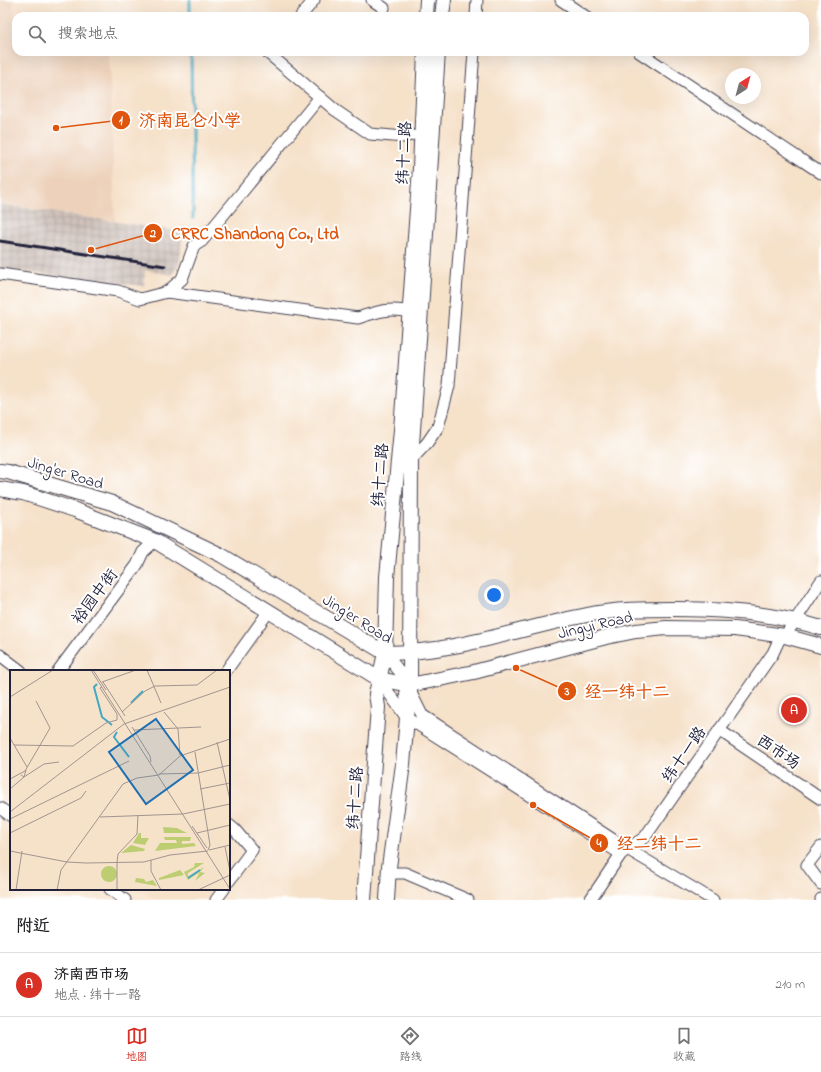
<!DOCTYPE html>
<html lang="zh">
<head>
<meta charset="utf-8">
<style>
	:root { --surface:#fff; --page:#f2f2f2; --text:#202124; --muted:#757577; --line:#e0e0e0; --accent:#d93025 }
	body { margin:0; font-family:"Indie Flower","LXGW WenKai TC",sans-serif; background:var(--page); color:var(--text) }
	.compass { position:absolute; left:725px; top:68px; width:36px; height:36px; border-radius:50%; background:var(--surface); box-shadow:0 4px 16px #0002; rotate:36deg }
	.you { position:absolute; left:494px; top:595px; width:14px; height:14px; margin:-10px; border:3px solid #fff; border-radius:50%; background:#1a73e8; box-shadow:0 0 0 6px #1a73e833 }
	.badge { display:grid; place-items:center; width:26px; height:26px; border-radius:50%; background:var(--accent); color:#fff; font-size:13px; font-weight:700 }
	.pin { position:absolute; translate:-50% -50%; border:2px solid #fff; box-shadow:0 1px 4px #0006 }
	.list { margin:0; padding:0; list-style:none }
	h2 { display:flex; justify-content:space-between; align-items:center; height:52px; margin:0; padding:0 16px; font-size:17px }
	h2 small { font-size:13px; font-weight:400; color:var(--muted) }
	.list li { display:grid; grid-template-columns:26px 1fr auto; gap:12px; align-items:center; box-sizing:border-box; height:64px; padding:0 16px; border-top:1px solid var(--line) }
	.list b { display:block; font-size:15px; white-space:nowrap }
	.list p { margin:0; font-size:13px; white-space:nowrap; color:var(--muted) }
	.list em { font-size:13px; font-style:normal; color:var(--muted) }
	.icon { flex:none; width:22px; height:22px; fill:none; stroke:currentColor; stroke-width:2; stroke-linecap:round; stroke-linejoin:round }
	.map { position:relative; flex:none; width:821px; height:900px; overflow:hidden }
	.search { position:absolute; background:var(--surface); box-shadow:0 4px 16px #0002; left:12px; right:12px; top:12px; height:44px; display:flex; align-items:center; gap:10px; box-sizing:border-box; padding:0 14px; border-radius:12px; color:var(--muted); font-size:15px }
	.sheet { height:116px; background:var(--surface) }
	nav { display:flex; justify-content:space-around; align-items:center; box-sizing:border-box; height:56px; border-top:1px solid var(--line); background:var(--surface); font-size:11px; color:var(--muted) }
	nav a { display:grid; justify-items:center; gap:2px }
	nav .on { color:var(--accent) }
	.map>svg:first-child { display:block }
	.built { fill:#edd1ba }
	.industrial { fill:url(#industrial-grid) }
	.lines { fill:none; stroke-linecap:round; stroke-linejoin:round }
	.stream { stroke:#43a8c3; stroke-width:3 }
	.minor-casing { stroke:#423f50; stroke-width:13 }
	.major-casing { stroke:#423f50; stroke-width:16 }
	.minor { stroke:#fff; stroke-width:11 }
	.major { stroke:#fff; stroke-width:14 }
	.rail { stroke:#22223b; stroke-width:3 }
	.labels { text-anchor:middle; stroke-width:4; stroke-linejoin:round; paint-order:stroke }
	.street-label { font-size:16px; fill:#22223b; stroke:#fff }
	.inset-river { fill:none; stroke:#43a8c3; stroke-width:2 }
	.inset-road { fill:none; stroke:#a19590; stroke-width:1 }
	.view { fill:#1f6fb2; fill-opacity:0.15; stroke:#1f6fb2; stroke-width:2 }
	.inset-edge { fill:none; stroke:#22223b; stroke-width:2 }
	.leader { fill:none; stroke:#de560e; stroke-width:1.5 }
	.callout-dot { fill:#de560e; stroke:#fff; stroke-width:1.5 }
	.mark-label { font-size:12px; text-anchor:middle; font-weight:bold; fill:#fff }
	.callout-label { font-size:17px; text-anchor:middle; font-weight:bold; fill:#de560e; stroke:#fff; stroke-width:4; stroke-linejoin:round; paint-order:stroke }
</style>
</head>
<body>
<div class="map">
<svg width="821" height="900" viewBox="0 0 821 900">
	<defs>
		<pattern id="industrial-grid" width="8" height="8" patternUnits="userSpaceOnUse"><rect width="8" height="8" fill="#cec1ba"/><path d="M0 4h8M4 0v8" fill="none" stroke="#b1a6a1"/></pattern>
	</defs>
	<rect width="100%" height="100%" fill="#fff"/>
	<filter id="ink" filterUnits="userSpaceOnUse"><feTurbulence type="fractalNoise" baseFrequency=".025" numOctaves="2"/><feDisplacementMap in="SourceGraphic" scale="8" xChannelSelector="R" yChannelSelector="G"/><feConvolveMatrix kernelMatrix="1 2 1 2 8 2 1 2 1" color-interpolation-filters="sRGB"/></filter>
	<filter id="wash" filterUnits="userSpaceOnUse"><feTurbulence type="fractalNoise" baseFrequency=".012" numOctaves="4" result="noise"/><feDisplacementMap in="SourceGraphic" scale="16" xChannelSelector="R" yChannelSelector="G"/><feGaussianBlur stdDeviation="0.9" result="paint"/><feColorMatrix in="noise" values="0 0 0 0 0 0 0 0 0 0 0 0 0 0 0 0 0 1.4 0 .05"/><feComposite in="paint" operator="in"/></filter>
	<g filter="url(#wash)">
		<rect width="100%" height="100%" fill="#f6e1c9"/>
		<path class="built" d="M0,0H13L16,52H109L115,221L0,203Z"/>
		<path class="industrial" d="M0,204L183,232L179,264L172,275L145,270L144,286L0,269Z"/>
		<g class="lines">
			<g class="stream">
				<path d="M190,0V16"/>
				<path d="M191,52L193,218"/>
			</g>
		</g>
	</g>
	<g filter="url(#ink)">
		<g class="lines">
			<defs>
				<g id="minor">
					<path d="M372,0L384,8"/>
					<path d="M561,0L585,16"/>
					<path d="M301,16L314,0"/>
					<path d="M476,16L477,0"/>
					<path d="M270,52L269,54L335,110L370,134L404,137L411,135"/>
					<path d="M639,52L821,173"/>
					<path d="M0,274L118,291L140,299L167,292L358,318C376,312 390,307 409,312"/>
					<path d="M167,292L182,279L194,246L202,241L320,97"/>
					<path d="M411,460L427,443L438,427L449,386L474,52"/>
					<path d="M385,653L410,685L412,695L422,715L629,850L713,900"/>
					<path d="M0,655L21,671"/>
					<path d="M58,671L137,565L143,552L155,541"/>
					<path d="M226,671L269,611"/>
					<path d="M379,679L406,717L621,854"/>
					<path d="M719,730L821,799"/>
					<path d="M0,808L11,816"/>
					<path d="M229,825L235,830L252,850L229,881"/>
					<path d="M821,847L807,865L821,884"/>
					<path d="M388,873H405L468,900"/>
					<path d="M110,889L125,900"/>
					<path d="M216,900L224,889"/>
					<path d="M590,900L621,854L645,837L773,653L779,640L785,636L821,581"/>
					<path d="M821,900V899"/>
				</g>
				<g id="major">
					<path d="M426,16L427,0"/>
					<path d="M442,16L444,0"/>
					<path d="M0,471L8,472L112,503L221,555L385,653"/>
					<path d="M0,489L23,493L75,510L155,541L379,679L410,685L474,672L606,637L636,631L666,628L735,629L785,636L821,646"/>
					<path d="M385,653C455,653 520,628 587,615C615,609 646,609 675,609C725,609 773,613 821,628"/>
					<path d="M364,900L378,707L376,694L385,653L387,577L401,430L420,168L425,52"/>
					<path d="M387,900L389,867L403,764L408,706L407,694L410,685L411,460L438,52"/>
				</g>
			</defs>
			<use href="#minor" class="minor-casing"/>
			<use href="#major" class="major-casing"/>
			<use href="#minor" class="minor"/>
			<use href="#major" class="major"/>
			<path class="rail" d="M0,241L165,266"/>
		</g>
	</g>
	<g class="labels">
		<g class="street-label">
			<text transform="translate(403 153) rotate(-87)" y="6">纬十二路</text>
			<text transform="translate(66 472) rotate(17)" y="6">Jing'er Road</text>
			<text transform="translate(379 475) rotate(-85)" y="6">纬十二路</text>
			<text transform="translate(94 596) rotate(-53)" y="6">裕园中街</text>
			<text transform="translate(358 618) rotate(32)" y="6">Jing'er Road</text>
			<text transform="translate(595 624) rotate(-13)" y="6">Jingyi Road</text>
			<text transform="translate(779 751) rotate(34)" y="6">西市场</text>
			<text transform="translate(683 754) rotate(-55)" y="6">纬十一路</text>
			<text transform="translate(354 798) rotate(-86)" y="6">纬十二路</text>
		</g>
	</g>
	<g transform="translate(10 670)">
		<rect width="220" height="220" fill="#f6e1c9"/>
		<path d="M153,157L167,158L177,163H154ZM129,163H131V168H139L135,175L123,173ZM154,167H181L180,171H172V174L184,173L186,176L145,181L150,173H167L166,170H155ZM121,175L135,179L134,181L111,183ZM185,193H194L178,203V207L194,197L190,202L195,203L185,211L190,202L178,210L174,202L184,197ZM91 204a8 8 0 1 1 16 0a8 8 0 1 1-16 0ZM170,200L174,205L149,210V208ZM126,208L134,209L136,212L143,210L147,216L125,212Z" fill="#bcce71"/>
		<path class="inset-river" d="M87,14L84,17L92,47L102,55M121,33L133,21M107,62L104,67L119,87M178,208L190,200"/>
		<path class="inset-road" d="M81,0L220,219M83,0L96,20M137,0L151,33M92,12L126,0M93,12L115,46M0,27L43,0M112,42L135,21L145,16L187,15L207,0M154,42L168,59L170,85M122,57L140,86L141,92M124,60L191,57M0,68L17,97M207,72L220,130M4,75L63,76L96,53L107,50V44L90,18L92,17M185,82L200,175L198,180M149,104L188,103L220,95M11,105L14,107L34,94L49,92M0,109L15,101L40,58L26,31M0,119L14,107L16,100M190,119L220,113M0,142L114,54L220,17M90,147L173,144L220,134M0,149L119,91M182,156L197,178M0,163L71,128L76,121M187,163L220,155M215,177L220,201M199,180L220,175M0,181L57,192L76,193L134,192L160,185L198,181M141,190V201L151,220M107,192L108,184L127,164L128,145M6,220L12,181M47,220L51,200L113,114L127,108L149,105L170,86L220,69M107,220V192M188,220L220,205"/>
		<path class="view" d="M146,49L183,100L136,134L99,82Z"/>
		<rect width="220" height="220" class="inset-edge"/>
	</g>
	<path class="leader" d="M56 128L121 120M91 250L153 233M516 668L567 691M533 805L599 843"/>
	<g class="callout-dot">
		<circle cx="56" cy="128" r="4"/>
		<circle cx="91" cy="250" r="4"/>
		<circle cx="516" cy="668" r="4"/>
		<circle cx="533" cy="805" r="4"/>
		<circle cx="121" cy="120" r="10"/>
		<circle cx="153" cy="233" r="10"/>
		<circle cx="567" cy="691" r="10"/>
		<circle cx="599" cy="843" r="10"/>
	</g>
	<g class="mark-label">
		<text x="121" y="124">1</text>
		<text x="153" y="237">2</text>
		<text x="567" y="695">3</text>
		<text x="599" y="847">4</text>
	</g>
	<g class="callout-label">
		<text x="190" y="126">济南昆仑小学</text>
		<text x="255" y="239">CRRC Shandong Co., Ltd</text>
		<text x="627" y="697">经一纬十二</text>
		<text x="659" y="849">经二纬十二</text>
	</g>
</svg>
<svg class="compass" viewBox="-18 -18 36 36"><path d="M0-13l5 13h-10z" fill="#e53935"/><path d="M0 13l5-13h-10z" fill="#757577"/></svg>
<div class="you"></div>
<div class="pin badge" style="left:794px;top:710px">A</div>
<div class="search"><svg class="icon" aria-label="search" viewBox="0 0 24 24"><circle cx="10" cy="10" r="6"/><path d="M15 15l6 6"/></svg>搜索地点</div>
</div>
<section class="sheet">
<h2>附近<small></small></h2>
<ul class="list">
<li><span class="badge">A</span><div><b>济南西市场</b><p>地点 · 纬十一路</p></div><em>210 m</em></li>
</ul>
</section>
<nav>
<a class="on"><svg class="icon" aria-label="map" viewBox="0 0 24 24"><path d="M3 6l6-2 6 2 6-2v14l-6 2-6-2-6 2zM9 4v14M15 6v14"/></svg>地图</a>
<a><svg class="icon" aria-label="directions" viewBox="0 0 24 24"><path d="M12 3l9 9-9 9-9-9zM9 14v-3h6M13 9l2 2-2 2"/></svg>路线</a>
<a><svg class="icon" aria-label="saved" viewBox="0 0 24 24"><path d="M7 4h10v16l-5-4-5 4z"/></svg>收藏</a>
</nav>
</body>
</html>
